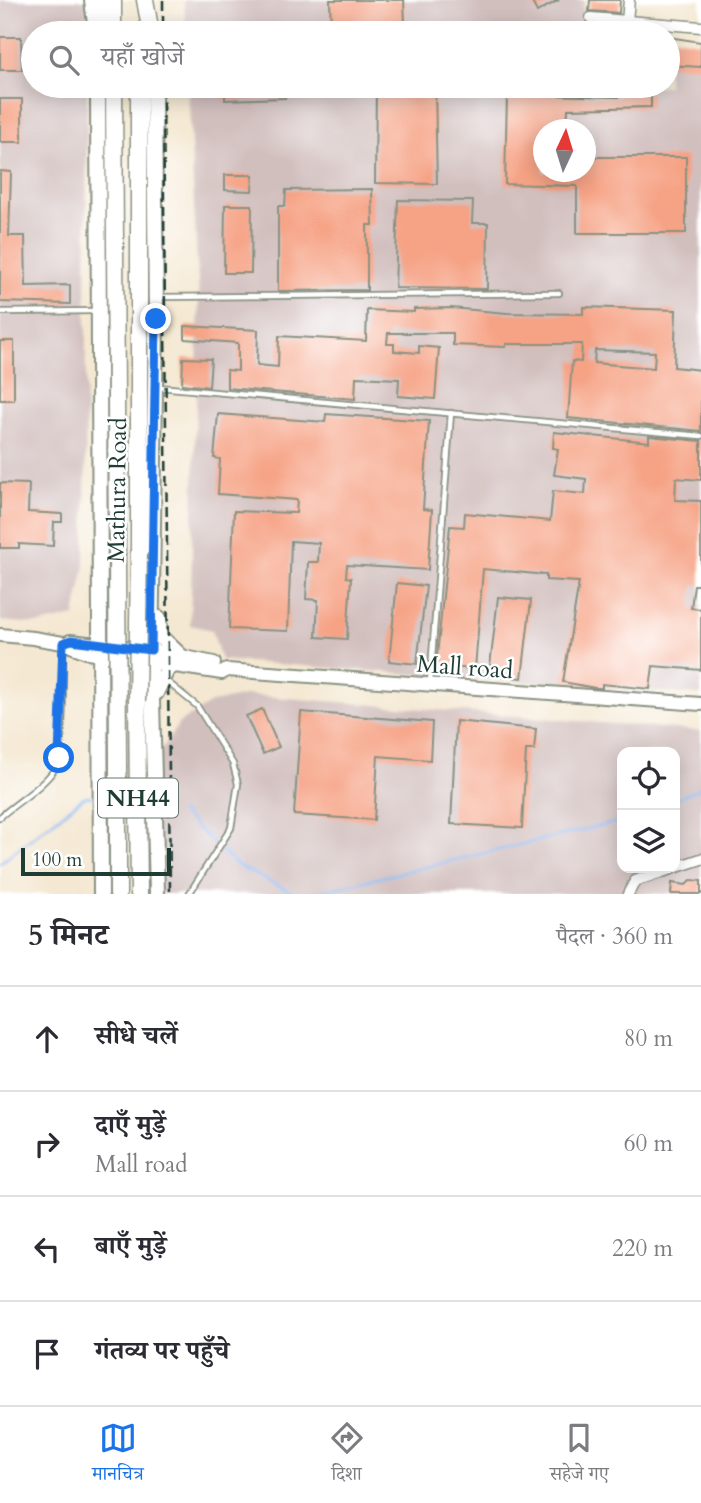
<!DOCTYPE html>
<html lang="hi">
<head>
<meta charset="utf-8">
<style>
	:root { --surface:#fff; --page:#f2f2f3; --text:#2b2b33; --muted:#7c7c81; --line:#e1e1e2; --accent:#1a73e8 }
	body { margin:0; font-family:Cardo,"Noto Serif Devanagari",serif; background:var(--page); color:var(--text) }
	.controls { position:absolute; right:21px; bottom:21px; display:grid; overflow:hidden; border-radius:14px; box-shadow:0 4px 18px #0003 }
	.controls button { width:63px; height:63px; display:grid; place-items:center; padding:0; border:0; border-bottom:2px solid var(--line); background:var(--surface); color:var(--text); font:35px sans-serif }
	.compass { position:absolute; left:533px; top:119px; width:63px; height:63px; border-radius:50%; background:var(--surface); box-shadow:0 4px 18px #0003; rotate:4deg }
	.scale { position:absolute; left:21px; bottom:18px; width:150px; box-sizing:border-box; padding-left:7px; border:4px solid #1f3d34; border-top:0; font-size:19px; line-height:24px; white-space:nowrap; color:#1f3d34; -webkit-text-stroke:5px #fff; paint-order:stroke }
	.stop { position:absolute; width:21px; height:21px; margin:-16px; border:5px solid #1a73e8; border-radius:50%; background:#fff }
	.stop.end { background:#1a73e8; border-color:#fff; box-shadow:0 2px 7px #0008 }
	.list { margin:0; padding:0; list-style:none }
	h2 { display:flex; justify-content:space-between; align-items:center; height:91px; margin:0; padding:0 28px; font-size:30px }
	h2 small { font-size:23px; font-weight:400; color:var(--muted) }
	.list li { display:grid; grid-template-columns:46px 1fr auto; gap:21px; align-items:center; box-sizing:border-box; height:105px; padding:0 28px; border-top:2px solid var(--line) }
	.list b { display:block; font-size:26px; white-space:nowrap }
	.list p { margin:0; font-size:23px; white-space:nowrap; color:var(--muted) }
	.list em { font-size:23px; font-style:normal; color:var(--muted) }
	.icon { flex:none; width:38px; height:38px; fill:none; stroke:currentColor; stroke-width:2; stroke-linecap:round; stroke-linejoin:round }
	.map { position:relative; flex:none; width:701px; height:894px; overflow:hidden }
	.search { position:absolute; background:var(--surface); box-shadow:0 4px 18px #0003; left:21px; right:21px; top:21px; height:77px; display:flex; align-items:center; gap:18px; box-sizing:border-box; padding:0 24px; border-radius:38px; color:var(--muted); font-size:26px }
	.sheet { height:511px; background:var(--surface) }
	nav { display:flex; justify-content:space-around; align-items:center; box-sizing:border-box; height:98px; border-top:2px solid var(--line); background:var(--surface); font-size:19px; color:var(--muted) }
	nav a { display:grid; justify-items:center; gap:4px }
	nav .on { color:var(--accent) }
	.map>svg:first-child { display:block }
	.industrial { fill:#d1bfbe; fill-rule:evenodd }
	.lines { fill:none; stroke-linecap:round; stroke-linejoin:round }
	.stream { stroke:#88baf5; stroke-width:2.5 }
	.building { fill:#f6a284; fill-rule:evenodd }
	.service-casing { stroke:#8a9283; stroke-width:8 }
	.minor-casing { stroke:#8a9283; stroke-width:13 }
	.tertiary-casing { stroke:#8a9283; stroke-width:16 }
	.secondary-casing { stroke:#8a9283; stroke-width:18 }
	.trunk-casing { stroke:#8a9283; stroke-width:19 }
	.service { stroke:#fff; stroke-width:4.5 }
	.minor { stroke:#fff; stroke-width:10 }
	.tertiary { stroke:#fff; stroke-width:12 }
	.secondary { stroke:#fff; stroke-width:14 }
	.trunk { stroke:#fff; stroke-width:16 }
	.rail { stroke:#1f3d34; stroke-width:2.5; stroke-dasharray:10 5; stroke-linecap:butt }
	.trunk-bridge-casing { stroke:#8a9283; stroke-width:19; stroke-linecap:butt }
	.trunk-bridge { stroke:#fff; stroke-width:16 }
	.route { stroke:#1a73e8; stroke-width:9 }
	.labels { text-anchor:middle; stroke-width:5; stroke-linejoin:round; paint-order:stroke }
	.shield { fill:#fff; stroke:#627771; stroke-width:2 }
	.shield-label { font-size:23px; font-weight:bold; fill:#1f3d34 }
	.street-label { font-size:24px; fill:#1f3d34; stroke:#fff }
</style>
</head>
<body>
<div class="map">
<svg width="701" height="894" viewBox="0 0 701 894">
	<rect width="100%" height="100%" fill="#fff"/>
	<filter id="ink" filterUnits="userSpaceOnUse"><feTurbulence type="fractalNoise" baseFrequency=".0143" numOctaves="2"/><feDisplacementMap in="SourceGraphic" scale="14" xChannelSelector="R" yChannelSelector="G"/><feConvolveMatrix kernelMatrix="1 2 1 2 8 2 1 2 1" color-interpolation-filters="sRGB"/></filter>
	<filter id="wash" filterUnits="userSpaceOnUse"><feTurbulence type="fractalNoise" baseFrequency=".00686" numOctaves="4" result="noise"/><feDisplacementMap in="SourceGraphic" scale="28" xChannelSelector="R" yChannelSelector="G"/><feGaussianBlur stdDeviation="1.57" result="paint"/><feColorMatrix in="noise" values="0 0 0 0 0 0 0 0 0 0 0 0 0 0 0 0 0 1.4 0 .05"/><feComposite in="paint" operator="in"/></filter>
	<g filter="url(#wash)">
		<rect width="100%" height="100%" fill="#f4e8d2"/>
		<g class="industrial">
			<path d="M0,0H88V33H33V86H87L85,565L75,616L40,624L0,621Z"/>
			<path d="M184,0H584L581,33H186Z"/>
			<path d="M668,64L701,67V695L221,660L212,630L190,625L199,299L188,86H668ZM544,130H586V172H544Z"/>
			<path d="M249,695L701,731V894H155V760L179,723L211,703ZM622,752H675V868H622Z"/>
		</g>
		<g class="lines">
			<g class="stream">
				<path d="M675,799L701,788"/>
				<path d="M180,812L238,866L296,894"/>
				<path d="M0,863L84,797L93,796"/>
				<path d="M309,894L622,821"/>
			</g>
		</g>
		<g id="blocks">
			<g class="building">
				<path d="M330,0H404L405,24L331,26Z"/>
				<path d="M531,0H559L537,12Z"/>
				<path d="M590,0H620L619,13L589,11Z"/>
				<path d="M0,37H21L22,70H0Z"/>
				<path d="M668,37L701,42V67L668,65Z"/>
				<path d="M225,86H284L285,98L225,100Z"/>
				<path d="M376,86H435L437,184L375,183Z"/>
				<path d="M618,91L651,92V107L568,109L567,130H543V172H585V157H686V233H577V186L505,184L507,94L618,97Z"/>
				<rect x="0" y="99" width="22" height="43"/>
				<path d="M0,171L11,172L9,236H25L26,286L70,285V304L0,302Z"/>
				<path d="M225,175H253L252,191L225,190Z"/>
				<path d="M372,189L373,225H367V290L278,291V206H285L286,190Z"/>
				<path d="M398,200L473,201L472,223H488L487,289L395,288Z"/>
				<path d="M225,205H252L251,273H224Z"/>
				<path d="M583,307L676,310L674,367L701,370V431L568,418L572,361L581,362L582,344H506V347L453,345V333H388L387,344H394V351L419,353V346L439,348L435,399L398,396L399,379L356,377L355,399L227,388V370L238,371V343L185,339V326L258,330L257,365L278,367L279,336L366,341L367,310L414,312V309L451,308L507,313L583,314ZM595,350L655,352L654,368L594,363Z"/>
				<rect x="0" y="341" width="14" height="59"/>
				<path d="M183,358L211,359L209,387L182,384Z"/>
				<path d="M218,414L325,422L326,414L429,421L423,509L432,510L428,570L347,565L346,577L351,578L347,639L316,637L318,600L306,599L308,562H318L319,543L291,541L288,631L229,629L234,511L296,513L297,500L218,494L220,459L214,458Z"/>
				<path d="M554,432L649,442V436L701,441V480L676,478L675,500L701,501V585H694L691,608L701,609V670L653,666L650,689L602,684V688H595L563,682L579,582L546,580V575L483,569L475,669L436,666L450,526L464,527L465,513L550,521L553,491L585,494L586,479L554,475L558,449L553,448Z"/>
				<path d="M0,483L29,484L28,512L62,514V522H54L53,546L19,544V548H0Z"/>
				<path d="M397,583L426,586L417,664L389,661Z"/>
				<path d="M498,597L531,600L522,678L489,675Z"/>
				<path d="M262,709L279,747L263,754L246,716Z"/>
				<path d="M301,712L432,722L430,760L378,756L374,820L294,815Z"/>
				<path d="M456,721L536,729L534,750H526L522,828L451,824Z"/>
				<path d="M691,880L701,881V894H671L672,883L686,885Z"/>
			</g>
		</g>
	</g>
	<g filter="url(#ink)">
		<use href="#blocks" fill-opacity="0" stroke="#8a9283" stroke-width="2"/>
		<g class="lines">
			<defs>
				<g id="service">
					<path d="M160,297L559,293"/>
					<path d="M0,312L97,311"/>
					<path d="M159,387L701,436"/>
					<path d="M165,680L197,706L233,764L238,784L231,828L189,894"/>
					<path d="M430,682L451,413"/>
					<path d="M0,817C17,802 41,788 54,770C66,751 62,670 63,644"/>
				</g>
				<g id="minor">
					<path d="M591,18L701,27"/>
					<path d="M627,21L629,0"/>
					<path d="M628,894L635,881L701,859"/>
				</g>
				<g id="tertiary">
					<path d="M0,635L33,638L63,643L89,653L222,673L227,670L701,704"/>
					<path d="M70,641L151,650L214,663"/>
				</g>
				<g id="secondary">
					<path d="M92,0L96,32"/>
					<path d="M98,86L101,894"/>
					<path d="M154,86L156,319L151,661L157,894"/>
					<path d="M159,618L160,636L181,656"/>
					<path d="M156,693L168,668L176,665"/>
				</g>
				<g id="trunk">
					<path d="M113,0V33"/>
					<path d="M145,0L151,33"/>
					<path d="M98,33L102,0"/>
					<path d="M114,86L117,553"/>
					<path d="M139,86V553"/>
					<path d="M137,701L139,894"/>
					<path d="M118,894V768"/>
				</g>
			</defs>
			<use href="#service" class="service-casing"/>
			<use href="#minor" class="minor-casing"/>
			<use href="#tertiary" class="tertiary-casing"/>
			<use href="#secondary" class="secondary-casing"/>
			<use href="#trunk" class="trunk-casing"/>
			<use href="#service" class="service"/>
			<use href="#minor" class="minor"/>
			<use href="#tertiary" class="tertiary"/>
			<use href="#secondary" class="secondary"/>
			<use href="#trunk" class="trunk"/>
			<g class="rail">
				<path d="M163,0V33"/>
				<path d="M163,86L170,894"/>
			</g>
			<defs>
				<g id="trunk-bridge">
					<path d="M117,553L118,768"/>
					<path d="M137,701L139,553"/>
				</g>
			</defs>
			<use href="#trunk-bridge" class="trunk-bridge-casing"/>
			<use href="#trunk-bridge" class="trunk-bridge"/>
		</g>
	</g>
	<g class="lines" filter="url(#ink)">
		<path class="route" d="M59,758L63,643L71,640L151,650L156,319"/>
	</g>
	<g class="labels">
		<rect class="shield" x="98" y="778.5" width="80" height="39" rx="5"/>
		<g class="shield-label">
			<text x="138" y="806">NH44</text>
		</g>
		<g class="street-label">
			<text transform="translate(117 490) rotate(-89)" y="8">Mathura Road</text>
			<text transform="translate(465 667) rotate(4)" y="8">Mall road</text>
		</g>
	</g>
</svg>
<div class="controls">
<button><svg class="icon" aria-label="locate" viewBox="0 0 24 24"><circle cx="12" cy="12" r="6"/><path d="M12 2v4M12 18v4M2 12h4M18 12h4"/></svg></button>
<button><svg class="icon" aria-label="layers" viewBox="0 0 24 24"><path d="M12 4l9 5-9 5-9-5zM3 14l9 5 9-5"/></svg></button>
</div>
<svg class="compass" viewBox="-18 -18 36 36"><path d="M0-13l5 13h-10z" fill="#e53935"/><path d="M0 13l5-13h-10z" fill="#7c7c81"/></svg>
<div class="scale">100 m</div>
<div class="stop" style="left:59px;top:758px"></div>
<div class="stop end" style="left:156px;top:319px"></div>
<div class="search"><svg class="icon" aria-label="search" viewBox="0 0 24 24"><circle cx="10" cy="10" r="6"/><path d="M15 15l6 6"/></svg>यहाँ खोजें</div>
</div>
<section class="sheet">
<h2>5 मिनट<small>पैदल · 360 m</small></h2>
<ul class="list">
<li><svg class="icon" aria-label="ahead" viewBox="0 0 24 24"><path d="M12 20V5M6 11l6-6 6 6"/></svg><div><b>सीधे चलें</b></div><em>80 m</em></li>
<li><svg class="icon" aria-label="right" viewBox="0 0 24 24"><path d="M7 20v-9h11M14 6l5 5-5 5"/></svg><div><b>दाएँ मुड़ें</b><p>Mall road</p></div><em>60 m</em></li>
<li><svg class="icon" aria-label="left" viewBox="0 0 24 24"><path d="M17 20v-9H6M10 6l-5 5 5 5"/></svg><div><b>बाएँ मुड़ें</b></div><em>220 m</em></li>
<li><svg class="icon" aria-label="arrive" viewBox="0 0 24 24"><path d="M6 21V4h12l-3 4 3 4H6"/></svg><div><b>गंतव्य पर पहुँचे</b></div></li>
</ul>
</section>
<nav>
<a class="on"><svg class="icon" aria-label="map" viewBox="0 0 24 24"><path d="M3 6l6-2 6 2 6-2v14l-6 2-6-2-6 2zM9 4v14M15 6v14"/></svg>मानचित्र</a>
<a><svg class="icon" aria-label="directions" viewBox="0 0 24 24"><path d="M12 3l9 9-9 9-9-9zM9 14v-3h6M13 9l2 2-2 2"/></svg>दिशा</a>
<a><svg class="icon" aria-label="saved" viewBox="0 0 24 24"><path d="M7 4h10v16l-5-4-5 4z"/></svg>सहेजे गए</a>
</nav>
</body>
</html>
